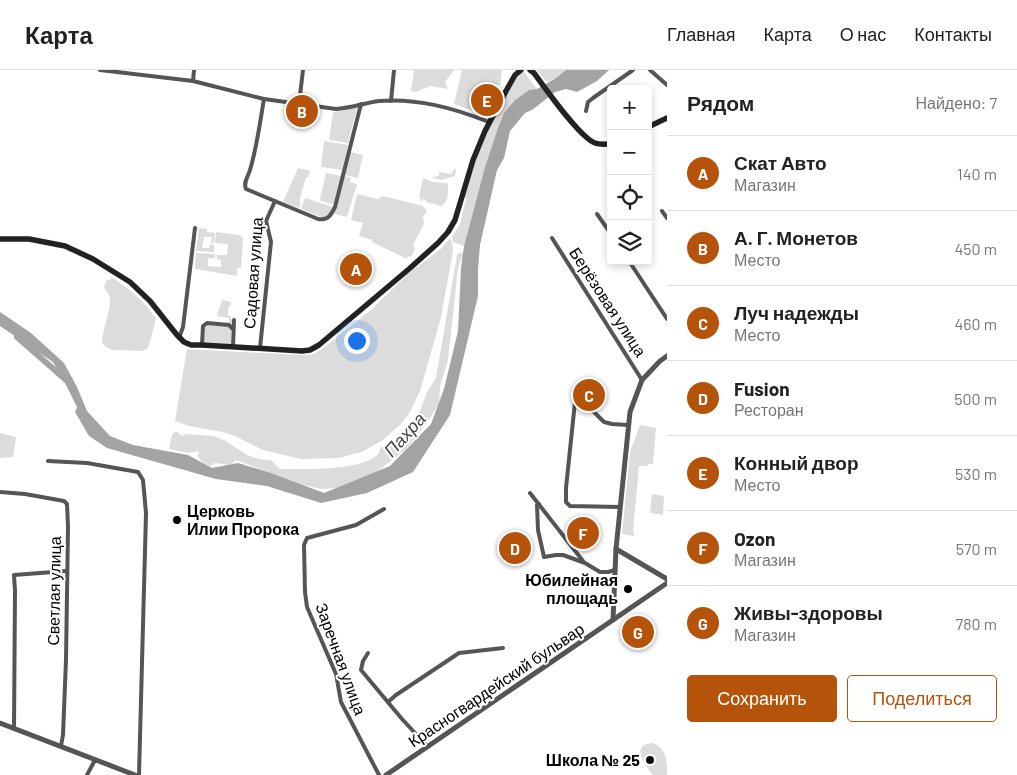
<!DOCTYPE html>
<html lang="ru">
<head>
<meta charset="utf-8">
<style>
	:root { --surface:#fff; --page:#f2f2f2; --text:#222; --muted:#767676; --line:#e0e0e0; --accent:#b45309 }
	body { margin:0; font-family:Barlow,sans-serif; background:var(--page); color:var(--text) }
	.controls { position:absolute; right:15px; top:15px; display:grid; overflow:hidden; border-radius:5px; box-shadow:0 2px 8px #0003 }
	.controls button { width:45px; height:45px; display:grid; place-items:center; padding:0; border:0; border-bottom:1px solid var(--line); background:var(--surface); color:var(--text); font:25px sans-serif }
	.you { position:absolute; left:356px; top:270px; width:18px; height:18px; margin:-12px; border:4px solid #fff; border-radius:50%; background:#1a73e8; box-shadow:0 0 0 8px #1a73e833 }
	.badge { display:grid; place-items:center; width:32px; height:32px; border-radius:50%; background:var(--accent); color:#fff; font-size:16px; font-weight:700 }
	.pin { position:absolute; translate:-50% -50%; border:2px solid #fff; box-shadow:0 1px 5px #0006 }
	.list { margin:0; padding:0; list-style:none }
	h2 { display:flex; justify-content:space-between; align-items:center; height:65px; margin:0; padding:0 20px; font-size:21px }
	h2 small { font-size:16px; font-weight:400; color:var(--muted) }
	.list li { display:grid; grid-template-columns:32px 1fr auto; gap:15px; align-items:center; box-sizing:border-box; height:75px; padding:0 20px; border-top:1px solid var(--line) }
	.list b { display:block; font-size:19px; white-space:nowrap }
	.list p { margin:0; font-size:16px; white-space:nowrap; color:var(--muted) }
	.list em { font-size:16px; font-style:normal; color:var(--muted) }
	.actions { display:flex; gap:10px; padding:15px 20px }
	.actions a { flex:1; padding:11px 0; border:1px solid var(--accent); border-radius:5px; text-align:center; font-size:18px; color:var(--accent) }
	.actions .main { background:var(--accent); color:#fff }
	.icon { flex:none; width:28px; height:28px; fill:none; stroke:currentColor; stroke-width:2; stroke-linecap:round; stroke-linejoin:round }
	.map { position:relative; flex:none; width:667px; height:705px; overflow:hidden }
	header { display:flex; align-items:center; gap:30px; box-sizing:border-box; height:70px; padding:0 25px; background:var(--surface); border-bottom:1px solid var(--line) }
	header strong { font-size:24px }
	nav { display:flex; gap:28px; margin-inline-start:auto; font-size:18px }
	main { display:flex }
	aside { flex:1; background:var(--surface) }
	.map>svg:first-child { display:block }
	.green { fill:#dcdcdc }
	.water { fill:#a3a3a3 }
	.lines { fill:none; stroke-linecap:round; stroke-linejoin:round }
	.river { stroke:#a3a3a3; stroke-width:6 }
	.minor { stroke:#555; stroke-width:4 }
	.tertiary { stroke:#555; stroke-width:5 }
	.secondary { stroke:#222; stroke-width:5.5 }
	.poi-dot { fill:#000; stroke:#fff; stroke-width:2 }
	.labels { text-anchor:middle; stroke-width:4; stroke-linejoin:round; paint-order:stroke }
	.street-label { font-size:16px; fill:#000; stroke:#fff }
	.poi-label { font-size:16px; font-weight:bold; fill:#000; stroke:#fff; text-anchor:end }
	.water-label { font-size:18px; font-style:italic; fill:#444; stroke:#fff }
</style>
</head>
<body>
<header>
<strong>Карта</strong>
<nav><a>Главная</a><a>Карта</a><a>О нас</a><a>Контакты</a></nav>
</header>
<main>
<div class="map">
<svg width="667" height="705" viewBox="0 0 667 705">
	<rect width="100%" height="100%" fill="#fff"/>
	<g class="green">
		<path d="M414,0H454L445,12L448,19L430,16L416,22L411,21Z"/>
		<path d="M462,0H502L500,15H495L485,45L454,34Z"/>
		<path d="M539,0H566L556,8L547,12L537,1Z"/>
		<path d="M518,2H524L537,19L529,20L515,30L504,43L485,97L464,176L453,172L452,167L460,154L466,129L463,122L473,90Z"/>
		<path d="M357,38L348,73L329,70L333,42Z"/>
		<path d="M324,71L348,75L342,100L321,97Z"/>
		<path d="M350,82L363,85L358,108L345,105Z"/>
		<path d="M298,98L310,101L308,107H306L299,132L301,133L299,138L283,132Z"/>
		<path d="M454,99H456L455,106L441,110L433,108V107L439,106V102L451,104Z"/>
		<path d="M326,103L341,106L334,133L332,134L321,131L320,129Z"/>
		<path d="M344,106L351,108L350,112L357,114L347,147L335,144L334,142Z"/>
		<path d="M423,108L432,112L447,113L448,115C448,123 449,132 441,136L426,132V130L423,129L422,132L420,130L421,128H419Z"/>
		<path d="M357,124L378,129L383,126L423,136L427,142L423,146L424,154L413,175L415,179L411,187L408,186L407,189L372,172V170L359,166L363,153L351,150Z"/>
		<path d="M305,128L333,137L328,147L324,148L301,139Z"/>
		<path d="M199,158L207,159V162L215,163L214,173H211L212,167H204L202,177L203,178H209L210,174L214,175V182L196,181Z"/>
		<path d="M216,162L240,165L243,169L241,198H237V206L195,199L196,183L215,184V189L214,188H208V196L221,197V190L217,189V185H227L228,174L215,173Z"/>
		<path d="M450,168L452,172L453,181L441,247L420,321L410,342L402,353L383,370L362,382L338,388L301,389L263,380L235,366L223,362L189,356L175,351L187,279L202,280L303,285L314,284L322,279L371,240L408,204L442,178Z"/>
		<path d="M461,182L463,184L458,198L448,290L440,316L439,334L425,355L406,379L378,401L337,418L321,419L300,414L236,390L230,395L215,393L210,396C205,394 200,391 198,386L199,381L188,383L169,379L172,365L176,361L182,366L186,364L213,366L224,370L247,385L259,389L271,390L280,399C304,399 358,401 376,386C379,384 380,380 381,377L394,375L420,341L427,322L436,308L457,185Z"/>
		<path d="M113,208C130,219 144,232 156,248L151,268L148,278L143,281L113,280L106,277L102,273C102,260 113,235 109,225C108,222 106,220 104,218L106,211Z"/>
		<path d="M222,230L231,232L230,237H228V246H231V249L233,250L232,253H226L229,252V248L217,246Z"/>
		<path d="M205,255L231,256V272L230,274L204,272Z"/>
		<path d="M640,355L656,358L653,394H649L647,396H639L633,462L634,464V466L622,464L630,382Z"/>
		<path d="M0,363L16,367L13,387L0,388Z"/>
		<path d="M652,424L664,426L663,445L650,443Z"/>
		<path d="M652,673C667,678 667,691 667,705H653C646,696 629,675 652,673Z"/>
	</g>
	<path class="water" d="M566,0H609L597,11L577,22L566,19L555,22L532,40L525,43L510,61L504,88L497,100L480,175L478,199V226L450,345L413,402L367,423L321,433L267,416L216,409L107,378L89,366L75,342L77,337L64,311L53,292L0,256V242L31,263L64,293L77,317L87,341L110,366L133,375L188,385L212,398L238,393L271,403L324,423L390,396L431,354L444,319L458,261L461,198L464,176L485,97L498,58L504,43L515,30L529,20L537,19L556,8Z"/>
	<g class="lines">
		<path class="river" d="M17,267L66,310"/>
		<g class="minor">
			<path d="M100,0L193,11L264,29L336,39C351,38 364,33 379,31C418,28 453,38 489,52"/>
			<path d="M650,0L667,15"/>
			<path d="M193,11L194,0"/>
			<path d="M264,29C260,52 257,77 250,100C248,107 243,112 246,119L318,149C328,151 331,145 335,137L361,34"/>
			<path d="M391,31L394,0"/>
			<path d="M299,34L303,0"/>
			<path d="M586,41L588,32L593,28L633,0"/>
			<path d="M662,141L667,148"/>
			<path d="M597,144L611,164"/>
			<path d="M552,168L642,310"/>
			<path d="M629,191L667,249"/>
			<path d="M179,268L183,257L195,158"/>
			<path d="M202,275L203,256L207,253L229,255L233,259"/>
			<path d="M233,277L234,250"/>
			<path d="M260,278L271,172L266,151L275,131"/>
			<path d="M48,391L87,393L138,402L143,410L146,443L139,705"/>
			<path d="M0,422L25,424L64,431L67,434L68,457L66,590L63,665L61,676"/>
			<path d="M530,423L583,491"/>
			<path d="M539,434L537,435L538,460L544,487L556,485H563L585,493L600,502H608L615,500"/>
			<path d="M620,437L570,436L566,432V418L575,332L579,330L584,332L604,352L612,354L628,355"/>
			<path d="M368,583L363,591L361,600L402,649L428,677"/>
			<path d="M388,632L396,625L459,583L503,578"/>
			<path d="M14,658L15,521L14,505L66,501"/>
			<path d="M87,705L95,690"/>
			<path d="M379,705L341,632L336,604L307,537L305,522L304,475L307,468L356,455L384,439"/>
		</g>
		<g class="tertiary">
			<path d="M616,479L667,509"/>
			<path d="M613,550L616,479L630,342L642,310L660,291L667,286"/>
			<path d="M0,653L135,705"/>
			<path d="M386,705L667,513"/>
		</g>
		<g class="secondary">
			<path d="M530,0L534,3C546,19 579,67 595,73C600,75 606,74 611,74"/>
			<path d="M648,57L667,48"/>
			<path d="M0,169H29L65,176L93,189L130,212L150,231L177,265L184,272L191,275H202L302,281L310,280L319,275L409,199L438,173L448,162L455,150L473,90L485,61L506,21L515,5L521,0"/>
		</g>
	</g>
	<g class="poi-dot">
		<circle cx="177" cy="450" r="5"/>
		<circle cx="628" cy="519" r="5"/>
		<circle cx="650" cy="690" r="5"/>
	</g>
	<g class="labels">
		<g class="street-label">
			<text transform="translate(253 203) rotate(-86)" y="6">Садовая улица</text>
			<text transform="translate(608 232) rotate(57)" y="6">Берёзовая улица</text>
			<text transform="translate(54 521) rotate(-89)" y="6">Светлая улица</text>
			<text transform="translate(341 589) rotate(70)" y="6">Заречная улица</text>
			<text transform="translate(496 615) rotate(-34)" y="6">Красногвардейский бульвар</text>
		</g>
		<g class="poi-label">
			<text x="187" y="447" text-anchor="start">Церковь<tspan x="187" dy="18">Илии Пророка</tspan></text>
			<text x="618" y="516">Юбилейная<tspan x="618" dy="18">площадь</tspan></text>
			<text x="640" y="696">Школа № 25</text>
		</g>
		<g class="water-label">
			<text transform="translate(405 365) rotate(-48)" y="6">Пахра</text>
		</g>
	</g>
</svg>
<div class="controls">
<button>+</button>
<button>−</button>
<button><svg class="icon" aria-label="locate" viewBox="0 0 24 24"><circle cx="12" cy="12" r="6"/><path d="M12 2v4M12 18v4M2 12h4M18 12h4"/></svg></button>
<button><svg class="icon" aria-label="layers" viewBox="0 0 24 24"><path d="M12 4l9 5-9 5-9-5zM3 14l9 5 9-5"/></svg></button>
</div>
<div class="you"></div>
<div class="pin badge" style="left:356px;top:199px">A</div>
<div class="pin badge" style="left:302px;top:41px">B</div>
<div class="pin badge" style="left:589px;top:325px">C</div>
<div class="pin badge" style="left:515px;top:478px">D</div>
<div class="pin badge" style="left:487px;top:30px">E</div>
<div class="pin badge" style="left:583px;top:463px">F</div>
<div class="pin badge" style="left:638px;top:562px">G</div>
</div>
<aside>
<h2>Рядом<small>Найдено: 7</small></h2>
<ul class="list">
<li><span class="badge">A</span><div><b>Скат Авто</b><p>Магазин</p></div><em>140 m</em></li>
<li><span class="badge">B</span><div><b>А. Г. Монетов</b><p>Место</p></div><em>450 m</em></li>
<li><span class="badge">C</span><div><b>Луч надежды</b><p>Место</p></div><em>460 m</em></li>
<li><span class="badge">D</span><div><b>Fusion</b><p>Ресторан</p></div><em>500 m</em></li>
<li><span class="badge">E</span><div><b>Конный двор</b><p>Место</p></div><em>530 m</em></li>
<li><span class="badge">F</span><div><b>Ozon</b><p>Магазин</p></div><em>570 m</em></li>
<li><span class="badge">G</span><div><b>Живы-здоровы</b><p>Магазин</p></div><em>780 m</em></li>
</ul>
<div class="actions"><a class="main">Сохранить</a><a>Поделиться</a></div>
</aside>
</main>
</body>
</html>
